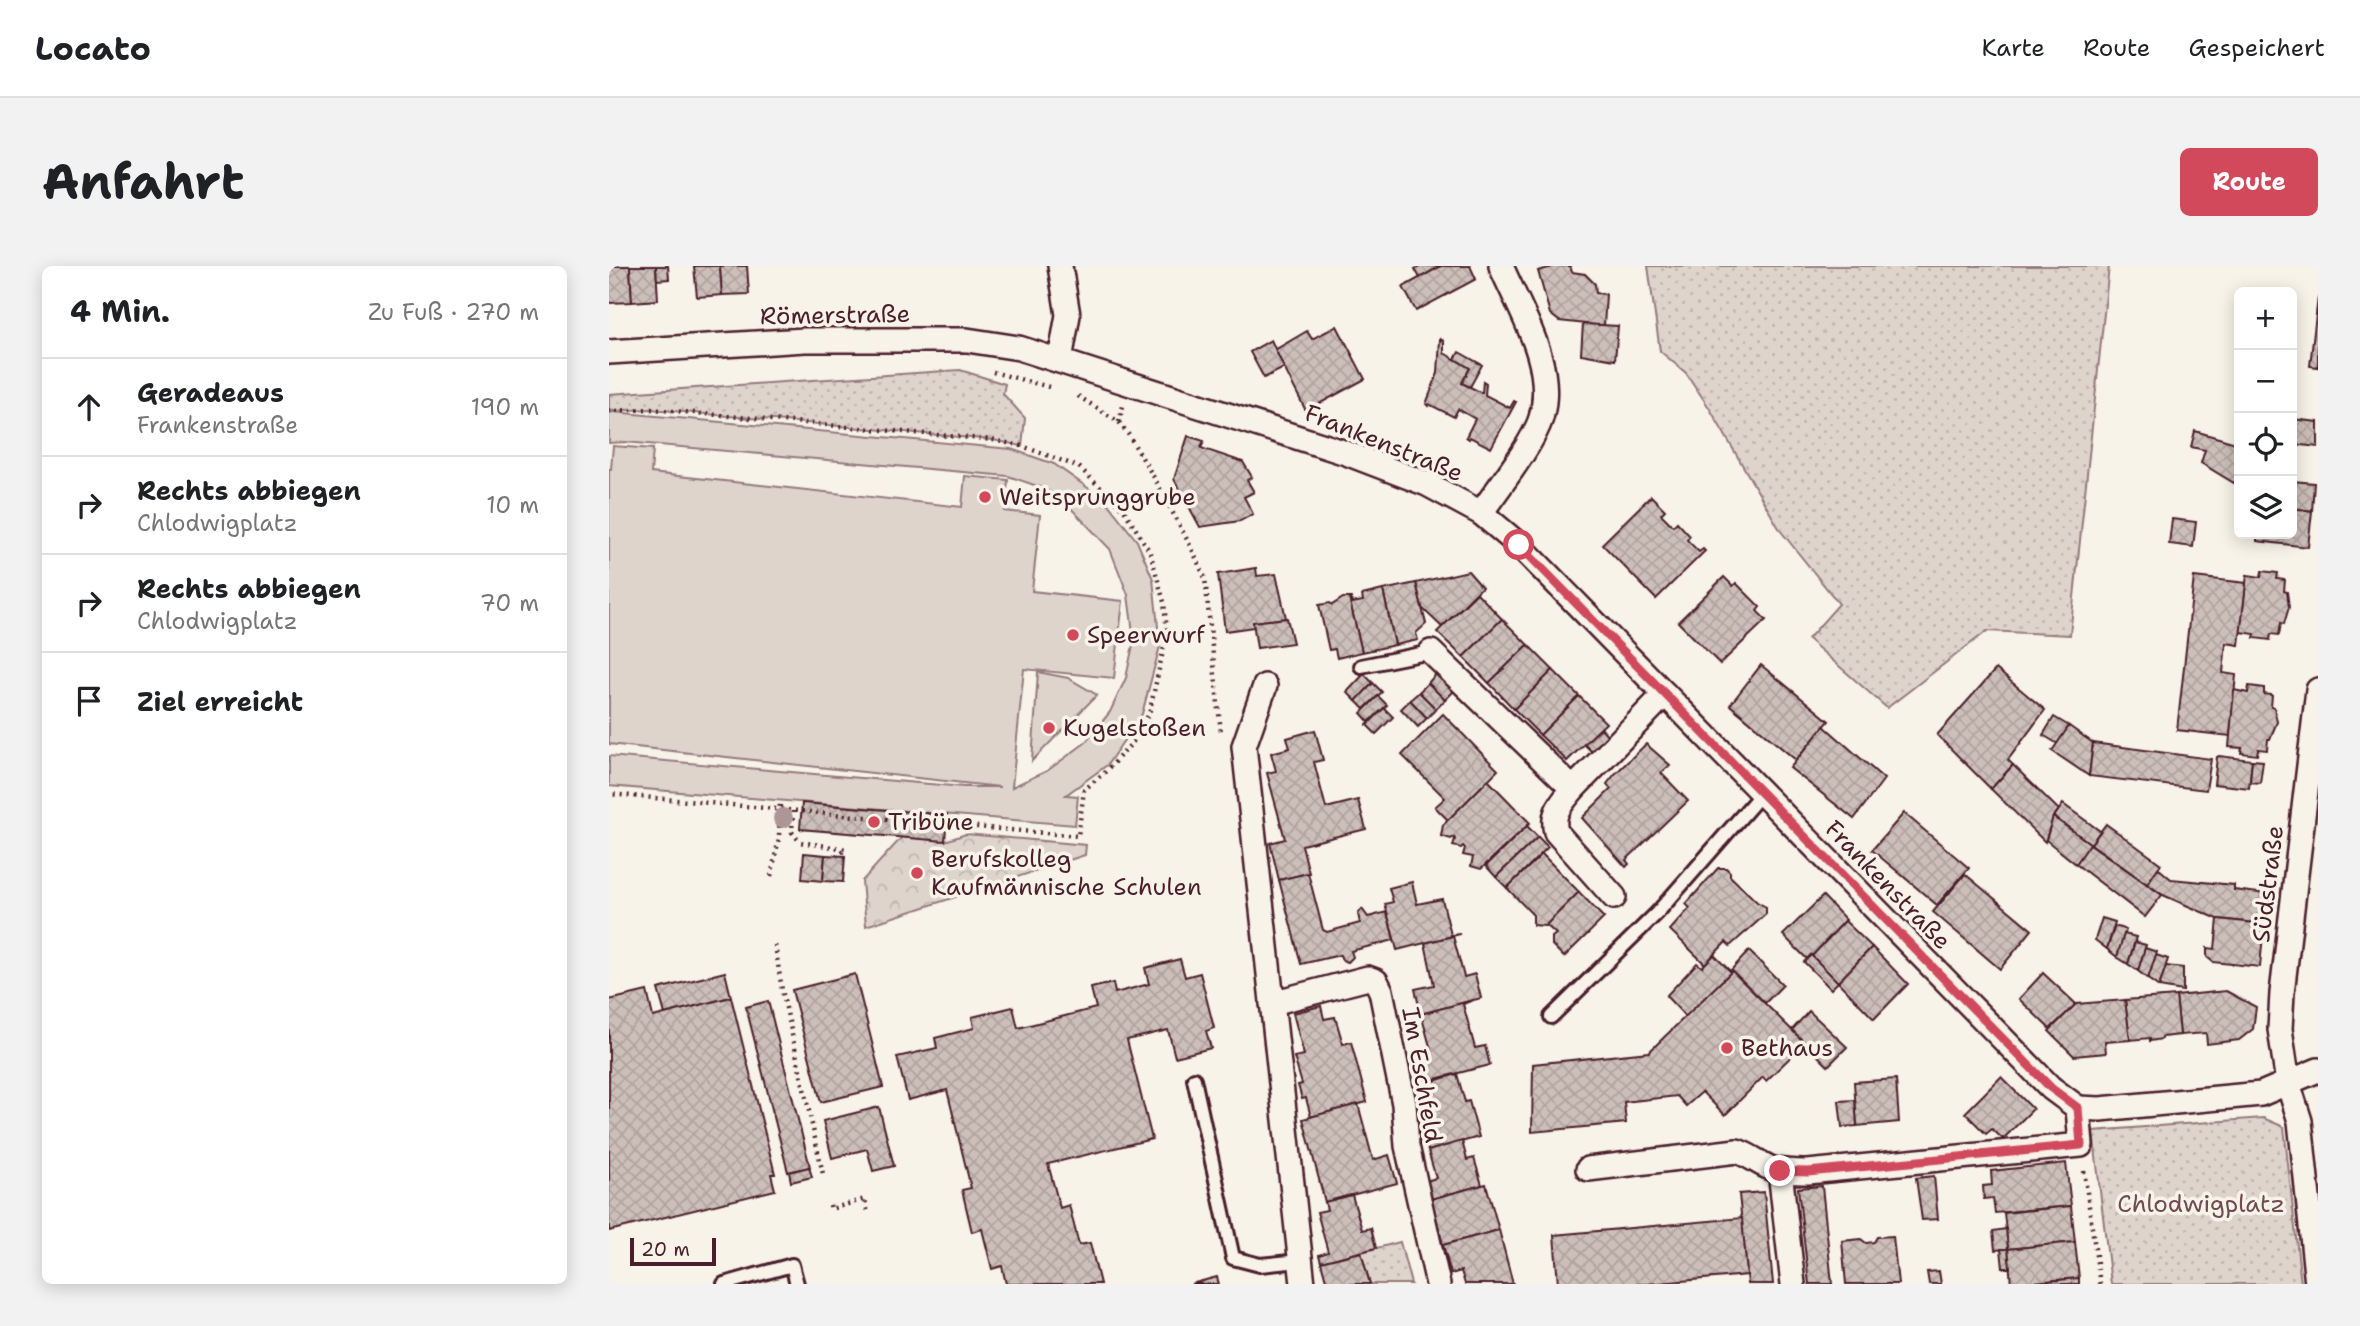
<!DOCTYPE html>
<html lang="de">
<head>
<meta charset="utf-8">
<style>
	:root { --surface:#fff; --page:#f2f2f2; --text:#202124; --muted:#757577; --line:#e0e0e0; --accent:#d1495b }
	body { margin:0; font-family:"Shantell Sans",sans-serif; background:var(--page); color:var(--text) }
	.controls { position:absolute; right:21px; top:21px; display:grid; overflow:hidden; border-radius:10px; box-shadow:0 4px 18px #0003 }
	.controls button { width:63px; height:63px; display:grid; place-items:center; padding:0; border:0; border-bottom:2px solid var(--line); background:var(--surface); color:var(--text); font:35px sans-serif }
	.scale { position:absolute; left:21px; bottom:18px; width:86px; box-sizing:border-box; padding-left:7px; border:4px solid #4a1f2b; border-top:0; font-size:19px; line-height:24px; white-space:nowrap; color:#4a1f2b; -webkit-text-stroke:5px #f7f3e8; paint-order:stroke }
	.stop { position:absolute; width:21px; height:21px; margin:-16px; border:5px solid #d1495b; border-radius:50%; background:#fff }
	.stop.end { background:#d1495b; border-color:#fff; box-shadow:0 2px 7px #0008 }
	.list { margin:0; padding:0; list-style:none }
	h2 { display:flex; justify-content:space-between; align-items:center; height:91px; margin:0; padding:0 28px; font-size:30px }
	h2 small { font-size:23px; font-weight:400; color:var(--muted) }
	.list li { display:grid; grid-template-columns:46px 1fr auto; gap:21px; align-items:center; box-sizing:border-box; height:98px; padding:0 28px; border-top:2px solid var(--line) }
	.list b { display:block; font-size:26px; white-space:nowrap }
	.list p { margin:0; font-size:23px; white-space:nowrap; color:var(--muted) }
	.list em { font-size:23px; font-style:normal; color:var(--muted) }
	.icon { flex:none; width:38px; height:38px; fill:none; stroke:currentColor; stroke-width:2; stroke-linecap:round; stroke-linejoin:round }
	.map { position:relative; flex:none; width:1709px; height:1018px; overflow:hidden; border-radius:10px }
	header { display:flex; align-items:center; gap:42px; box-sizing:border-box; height:98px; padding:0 35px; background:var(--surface); border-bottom:2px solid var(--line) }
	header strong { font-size:33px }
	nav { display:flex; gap:38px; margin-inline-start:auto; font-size:24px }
	.intro { display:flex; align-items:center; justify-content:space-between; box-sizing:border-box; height:168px; padding:0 42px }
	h1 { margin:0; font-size:49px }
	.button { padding:18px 32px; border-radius:10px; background:var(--accent); color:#fff; font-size:24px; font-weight:700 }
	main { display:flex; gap:42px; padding:0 42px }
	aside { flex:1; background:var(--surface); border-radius:10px; box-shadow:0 4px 18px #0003 }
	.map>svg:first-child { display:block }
	.grass { fill:url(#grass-dots); stroke:#947a7c; stroke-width:2 }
	.forest { fill:url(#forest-crowns); stroke:#947a7c; stroke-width:2 }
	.garden { fill:#ded4cc; stroke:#947a7c; stroke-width:2 }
	.building { fill:url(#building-cross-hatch); stroke:#4a1f2b; stroke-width:2 }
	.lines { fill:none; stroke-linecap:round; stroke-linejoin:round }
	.service-casing { stroke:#4a1f2b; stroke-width:18 }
	.minor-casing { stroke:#4a1f2b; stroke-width:28 }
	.path { stroke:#4a1f2b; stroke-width:4.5; stroke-dasharray:2 5; stroke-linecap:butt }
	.service { stroke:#f7f3e8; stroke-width:12 }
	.minor { stroke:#f7f3e8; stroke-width:23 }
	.tree { fill:#ac9796 }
	.route { stroke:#d1495b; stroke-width:9 }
	.poi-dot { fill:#d1495b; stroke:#f7f3e8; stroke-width:2.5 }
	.labels { text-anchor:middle; stroke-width:7; stroke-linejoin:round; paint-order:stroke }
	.street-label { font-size:24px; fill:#4a1f2b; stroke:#f7f3e8 }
	.poi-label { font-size:24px; fill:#4a1f2b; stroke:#f7f3e8; text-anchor:start }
	.park-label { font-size:24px; fill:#6f4c53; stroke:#f7f3e8 }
</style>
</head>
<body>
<header>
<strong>Locato</strong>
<nav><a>Karte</a><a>Route</a><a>Gespeichert</a></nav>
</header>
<div class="intro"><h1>Anfahrt</h1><a class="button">Route</a></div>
<main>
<aside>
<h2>4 Min.<small>Zu Fuß · 270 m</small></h2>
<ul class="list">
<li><svg class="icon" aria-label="ahead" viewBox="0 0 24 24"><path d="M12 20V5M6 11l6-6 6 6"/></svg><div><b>Geradeaus</b><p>Frankenstraße</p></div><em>190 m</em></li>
<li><svg class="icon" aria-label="right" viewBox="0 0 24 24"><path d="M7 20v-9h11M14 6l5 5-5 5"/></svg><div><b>Rechts abbiegen</b><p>Chlodwigplatz</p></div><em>10 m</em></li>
<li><svg class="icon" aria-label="right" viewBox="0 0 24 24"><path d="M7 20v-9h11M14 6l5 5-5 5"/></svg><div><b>Rechts abbiegen</b><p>Chlodwigplatz</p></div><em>70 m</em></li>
<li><svg class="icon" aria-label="arrive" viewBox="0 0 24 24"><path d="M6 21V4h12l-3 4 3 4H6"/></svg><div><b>Ziel erreicht</b></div></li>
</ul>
</aside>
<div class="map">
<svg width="1709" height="1018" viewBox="0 0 1709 1018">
	<defs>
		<pattern id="grass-dots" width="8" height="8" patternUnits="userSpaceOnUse" patternTransform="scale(1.75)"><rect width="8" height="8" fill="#ded4cc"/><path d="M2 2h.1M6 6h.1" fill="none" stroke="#c0b6af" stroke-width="1.8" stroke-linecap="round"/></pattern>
		<pattern id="forest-crowns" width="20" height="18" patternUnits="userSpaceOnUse" patternTransform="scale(1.75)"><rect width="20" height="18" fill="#ded4cc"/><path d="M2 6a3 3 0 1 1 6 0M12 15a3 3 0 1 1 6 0" fill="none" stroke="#c0b6af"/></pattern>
		<pattern id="building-cross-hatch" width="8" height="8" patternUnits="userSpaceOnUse" patternTransform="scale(1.75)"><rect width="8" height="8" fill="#ccbfb9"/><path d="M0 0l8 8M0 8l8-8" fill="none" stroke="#b1a49f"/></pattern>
	</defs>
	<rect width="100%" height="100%" fill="#f7f3e8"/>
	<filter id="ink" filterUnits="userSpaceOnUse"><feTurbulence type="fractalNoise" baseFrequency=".0143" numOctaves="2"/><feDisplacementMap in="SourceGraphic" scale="14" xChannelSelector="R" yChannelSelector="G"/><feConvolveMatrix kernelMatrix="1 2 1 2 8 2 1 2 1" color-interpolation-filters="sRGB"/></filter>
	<g filter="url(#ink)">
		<g class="grass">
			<path d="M1039,0H1500L1461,369L1378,365L1278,442L1199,373L1230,338L1171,264L1101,143L1077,107L1051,85Z"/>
			<path d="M351,104L396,118L394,128L416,152L413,180L384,174L42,143L0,145V128Z"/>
			<path d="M1654,852L1675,861L1692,1018H1502L1484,865Z"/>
			<path d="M791,976L802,1018H761L752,986Z"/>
		</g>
		<path class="forest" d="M357,568L477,579L476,589L257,660L253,615L293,571L336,575Z"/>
		<g class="garden">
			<path d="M4,146L402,183L445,198L496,234L528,275L544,313L551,380L533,448L498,499L457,529L469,530L466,559L0,520V490L355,521H391L0,478V203H2L4,180L44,183L42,207L353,241L356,210L399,214L396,245L431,249L423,325L514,335L505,412L415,403L403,521L438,505L476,477L501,446L517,412L525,374L519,329L501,283L456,236L434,222L399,210L16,176L0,177V147Z"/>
			<path d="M429,406L459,412L488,429L423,495Z"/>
		</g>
		<g class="building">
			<path d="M0,0H21L23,36L0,37Z"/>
			<path d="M21,0H47L49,34L23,36Z"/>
			<path d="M47,0H59L60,13L48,14Z"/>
			<path d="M85,0H111L113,29L88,31Z"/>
			<path d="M111,0H138L140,28L113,29Z"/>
			<path d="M812,0H832L811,12L806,3Z"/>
			<path d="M832,0H861L867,13L807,45L794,21Z"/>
			<path d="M947,0H961L963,6L976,8L986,18L987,27L997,28L995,60L950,55L941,48L929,5Z"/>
			<path d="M1709,31V101L1701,100Z"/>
			<path d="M974,58L1009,60L1006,94L972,88Z"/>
			<path d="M728,60L756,113L697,145L666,84L698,65L703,73Z"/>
			<path d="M831,73L835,75V87L861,102L853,117L873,127L874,115L877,117L876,129L901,142L905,135L907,136L882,182L861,171L860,173L857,171L866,153L849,143L845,151L820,138L819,140L817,138L829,107Z"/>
			<path d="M662,74L675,102L655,112L641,86Z"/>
			<path d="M850,86L873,99L861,121L853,117L861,102L846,93Z"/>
			<path d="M1683,153L1709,156V181L1683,178Z"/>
			<path d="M1586,165L1630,178V207L1625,217L1592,197L1596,184L1582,181Z"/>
			<path d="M579,170L595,175L592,182L634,196L643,211L638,214L645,226L635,231L644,248L631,255L591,261L565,213Z"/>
			<path d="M1683,215L1705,217L1703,245L1683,242Z"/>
			<path d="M1042,230L1056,244L1052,248L1064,260L1068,256L1081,270L1078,274L1090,286L1094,283L1096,285L1047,333L993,278Z"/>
			<path d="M1683,242L1703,245L1699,281L1648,275V268H1683Z"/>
			<path d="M1563,253L1587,256L1584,281L1560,278Z"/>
			<path d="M647,302L648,310L667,308L677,352L644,356L645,361L616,365L609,308Z"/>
			<path d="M859,305L873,321L833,361L813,342L807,317Z"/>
			<path d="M1653,305L1669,307L1668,313L1676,314L1675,325L1678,326L1680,341L1675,358L1672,357L1670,369L1662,368L1661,374L1645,372L1646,368L1631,366L1638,309L1652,311Z"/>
			<path d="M1115,311L1124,320L1127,317L1151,341L1148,345L1157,354L1111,398L1069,356Z"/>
			<path d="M1585,311L1637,317L1630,379L1617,377L1614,407L1627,409L1621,470L1568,464Z"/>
			<path d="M807,317L817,358L807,367L809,374L786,379L774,324Z"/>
			<path d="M774,324L786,379L753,386L740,332H742L743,337L754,335L753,329Z"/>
			<path d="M868,327L893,353L854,391L828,366Z"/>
			<path d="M734,332H740L753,386L728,392L726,383L720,384L710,339L721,337L723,339Z"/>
			<path d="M678,352L684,377L648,382L644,356Z"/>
			<path d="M893,353L919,379L880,417L854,391Z"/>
			<path d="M919,379L944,404L905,443L880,417Z"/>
			<path d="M1152,399L1220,455L1187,494L1121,439Z"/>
			<path d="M1387,403L1436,444L1399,494L1404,499L1382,523L1328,469Z"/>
			<path d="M944,404L970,430L931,469L905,443Z"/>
			<path d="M755,408L764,417L747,435L738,426Z"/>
			<path d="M827,408L845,425L836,434L819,417Z"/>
			<path d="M764,417L773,426L755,443L747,435Z"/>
			<path d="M819,417L836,434L827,443L810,426Z"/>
			<path d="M1640,420L1655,422V428L1663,429L1662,441H1665L1668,456L1661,473H1659L1658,484L1649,483L1648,489L1632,487L1633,482L1620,481L1625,424L1639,427Z"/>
			<path d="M810,426L827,443L818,452L801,434Z"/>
			<path d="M769,430L778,439L760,456L752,447Z"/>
			<path d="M970,430L997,457L958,495L931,469Z"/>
			<path d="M801,434L818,452L809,461L792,443Z"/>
			<path d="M775,442L784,451L767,468L758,459Z"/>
			<path d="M834,448L889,504L839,554L826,541L836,532L793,489Z"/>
			<path d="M1445,451L1460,460L1449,478L1434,469Z"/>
			<path d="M1215,460L1275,513L1245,553L1181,502Z"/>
			<path d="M1460,460L1484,477L1480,510L1443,485Z"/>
			<path d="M992,462L999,470L983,486L975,478Z"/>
			<path d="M706,464L714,494L705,496L717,542L749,534L757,563L693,579L700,607L670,614L661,577L676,573L658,507L667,505L662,487L681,482L678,472Z"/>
			<path d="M1484,477L1602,493L1597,524L1480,510Z"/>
			<path d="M1037,478L1061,499L1052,507L1079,535L1017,594L1020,598L1017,601L973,552L1002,523L998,518L1006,508Z"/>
			<path d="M1610,490L1643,494L1640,522L1605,518L1608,491Z"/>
			<path d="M1643,494L1654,495L1651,517L1641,516Z"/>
			<path d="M1404,499L1450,544L1444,551L1436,576L1382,523Z"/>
			<path d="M879,514L921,557L872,603L862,600L864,591L854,589L856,582L854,580L852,582L844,580L846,573L845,571L842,573L832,570L834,559Z"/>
			<path d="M193,537L338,549L336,575L191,563Z"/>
			<path d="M1454,538L1491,565L1482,578L1445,551Z"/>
			<path d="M1295,547L1360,602L1328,639L1263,584Z"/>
			<path d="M1444,551L1482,578L1467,598L1437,574Z"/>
			<path d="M1497,558L1552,598L1538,618L1482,578Z"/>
			<path d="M918,560L929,571L887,611L877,600Z"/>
			<path d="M929,571L939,581L898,622L887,611Z"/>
			<path d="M1481,578L1553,629L1536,651L1467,598Z"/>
			<path d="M195,587L216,589L214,615L193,613Z"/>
			<path d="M933,588L970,626L936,660L924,659V649L898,622Z"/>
			<path d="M216,589L236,590L234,616L214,615Z"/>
			<path d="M1109,602H1117L1121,606V610L1148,636L1157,641V648L1121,680L1117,676L1096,698L1061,664L1081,642L1077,638Z"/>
			<path d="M1549,602L1562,613L1625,619V624L1659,628L1655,658L1609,653L1554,629L1538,618Z"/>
			<path d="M699,607L714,664L718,666L751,657L749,648L753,643L759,651L778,646L785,674L742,685L744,691L739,696L733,694L731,689L692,698L670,614Z"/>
			<path d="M1356,608L1423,664L1391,703L1324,646Z"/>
			<path d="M803,616L808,638L833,633L842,669L851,668L788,684L776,638L784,636L780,622Z"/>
			<path d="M970,626L995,652L955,691L943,679V671L947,668L937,659Z"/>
			<path d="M1214,630L1237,654L1203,690L1202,689L1198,693L1174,669Z"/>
			<path d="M1493,652L1506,656L1498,683L1486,674Z"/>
			<path d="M1609,653L1655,658L1651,701L1604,696L1598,691V682L1606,683Z"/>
			<path d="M1236,655L1263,681L1229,716L1203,690Z"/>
			<path d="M1506,660L1517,664L1508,691L1498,683Z"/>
			<path d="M1515,668L1527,671L1519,698L1508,691Z"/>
			<path d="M844,670L855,711L866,708L872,732L812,748L806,723L825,719L816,677Z"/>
			<path d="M1526,676L1537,679L1529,705L1519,698Z"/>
			<path d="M1263,681L1299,718L1265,753L1229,716Z"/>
			<path d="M1536,682L1548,686L1539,713L1529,705Z"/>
			<path d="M1140,685L1174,719L1156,737L1122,704Z"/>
			<path d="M1105,689L1122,706L1077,751L1057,730L1088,697L1093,701Z"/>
			<path d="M1202,689L1229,716L1222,723L1195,696Z"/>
			<path d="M1547,689L1559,693L1550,721L1539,713Z"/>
			<path d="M571,693L576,711L591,707L605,762L597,765L602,782L566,791L559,764L518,774L543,873L439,898L451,942L460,939L470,979L481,977L491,1018H397L393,1000L383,1003L373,963L363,966L353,924L362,922L338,824L299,834L288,791L328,782L326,772L365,762L363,751L404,741L409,762L487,742L482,722L504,717L506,727L540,718L536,702Z"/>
			<path d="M1557,700L1574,702V725L1550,721Z"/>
			<path d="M1123,705L1196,777L1157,815L1154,811L1116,849L1093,826L1077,840L1068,830L1015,836L1017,857L923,866L924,798L1040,786Z"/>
			<path d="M116,706L122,731L56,748L49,723Z"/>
			<path d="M1434,707L1467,738L1441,763L1410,733Z"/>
			<path d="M246,708L274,821L212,836L183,724Z"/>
			<path d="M38,725L44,751L122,731L166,908H162L166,924L0,965V734Z"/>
			<path d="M1617,725L1647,741L1644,763L1630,774L1598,778L1597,767L1571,769L1567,730Z"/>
			<path d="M1567,730L1571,769L1553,771V773L1541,775V772L1521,774L1516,734Z"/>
			<path d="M864,734L854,738L866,782L876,780L881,799L810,817L803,789L822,784L812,748Z"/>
			<path d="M1516,734L1521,774L1496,776L1497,787L1465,790L1440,765L1467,738Z"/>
			<path d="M159,735L201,901L179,906L137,741Z"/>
			<path d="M712,740L715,753L726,751L734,778L742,776L758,836L702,851L697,832L693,833L689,819L693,818L685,791L695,789L684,747Z"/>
			<path d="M1200,745L1238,781L1219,800L1183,764Z"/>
			<path d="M848,808L856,836L860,835L870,871L819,885L814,866L823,863L811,819Z"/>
			<path d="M1392,811L1424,843L1394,873L1383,863L1377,868L1356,847Z"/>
			<path d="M1287,813L1290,856L1248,860L1245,816Z"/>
			<path d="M1246,834L1248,860L1233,861L1230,835Z"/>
			<path d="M749,838L764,894L780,889L788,917L716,936L694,853Z"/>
			<path d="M270,841L285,900L264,905L258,883L223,892L214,855Z"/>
			<path d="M853,875L858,894L865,892L873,919L822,933L817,915L827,912L819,885Z"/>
			<path d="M1457,897L1462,940L1386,947L1384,932L1375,933L1374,920L1383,919L1382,905Z"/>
			<path d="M200,901L203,911L182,916L180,906Z"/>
			<path d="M1325,910L1329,953L1313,954L1307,912Z"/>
			<path d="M877,918L890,964L834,979L822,933Z"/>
			<path d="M1213,920L1223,1018H1200L1189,922Z"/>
			<path d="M1155,926L1164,1018H1139L1130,928Z"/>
			<path d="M743,929L753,964L762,962L767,982L712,996L710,989L719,986L708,946L718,944L716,936Z"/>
			<path d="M1462,940L1466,976L1399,983L1395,947Z"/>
			<path d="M1133,952L1138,1009L1039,1018H949L945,969Z"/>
			<path d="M1397,963L1399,983L1386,984L1384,965Z"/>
			<path d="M890,964L904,1018H856L852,1005L842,1008L834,979Z"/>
			<path d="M1284,970L1289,1018H1237L1233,975L1252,973L1257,977L1265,976L1268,971Z"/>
			<path d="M1466,976L1470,1012L1402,1018L1399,983Z"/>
			<path d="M1392,983H1399L1401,1002H1394Z"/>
			<path d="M752,986L761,1018H718L712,996Z"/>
			<path d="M1330,1005L1332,1018H1320L1318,1006Z"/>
			<path d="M608,1011L610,1018H582Z"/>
			<path d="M1470,1012V1018H1410Z"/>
		</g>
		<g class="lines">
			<defs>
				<g id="service">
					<path d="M752,400L822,386"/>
					<path d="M942,751L1048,647L1153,527"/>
					<path d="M585,813L624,992L651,999L691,995"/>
					<path d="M115,1018L183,999L188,1018"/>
				</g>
				<g id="minor">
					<path d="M451,0L459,49L451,94"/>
					<path d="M0,86L196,74H358L410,82L737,187L818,218L872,247L910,279L1442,822L1469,842"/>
					<path d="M872,247C889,222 924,178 932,152C947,99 912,47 892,0"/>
					<path d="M822,386L964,523L1056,428"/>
					<path d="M656,420L635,480L694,1018"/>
					<path d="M964,523C952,538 942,547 947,566L1005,631"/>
					<path d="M663,737L759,712L767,715L772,725L795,838L798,880L829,1018"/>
					<path d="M1469,842L1491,843L1652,828L1709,804"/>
					<path d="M979,903L1128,885C1140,889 1148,896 1159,901C1171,907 1186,905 1199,906L1472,879L1469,842"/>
					<path d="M1171,905L1184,1018"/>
					<path d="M1708,1018L1691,855L1679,817L1671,763L1673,727L1709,424"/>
				</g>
			</defs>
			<use href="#service" class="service-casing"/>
			<use href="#minor" class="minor-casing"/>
			<g class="path">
				<path d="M384,106L440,121"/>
				<path d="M469,130L510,156L519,168L547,215L583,283L596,312L612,467"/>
				<path d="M0,145L42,143L384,174L413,180L470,201L515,244L541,286L555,336L558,367L540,448L524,476L496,506L475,524L469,570L0,528"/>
				<path d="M510,156L514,140"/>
				<path d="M184,545L183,566L191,576L237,583L228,590"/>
				<path d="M162,610L170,572L171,534"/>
				<path d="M166,679L173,724L214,908"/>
				<path d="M1475,905L1491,1018"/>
				<path d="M221,939L222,943L256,933L259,948"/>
			</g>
			<use href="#service" class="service"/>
			<use href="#minor" class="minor"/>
		</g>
		<circle class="tree" cx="174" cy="552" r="10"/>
	</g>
	<g class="lines" filter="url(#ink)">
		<path class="route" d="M910,279L1442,822L1469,842L1472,879L1199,906L1171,905"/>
	</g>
	<g class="poi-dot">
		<circle cx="376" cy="231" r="7"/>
		<circle cx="464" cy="369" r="7"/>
		<circle cx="440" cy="462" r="7"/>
		<circle cx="265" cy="556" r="7"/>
		<circle cx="308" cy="607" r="7"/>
		<circle cx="1118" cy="782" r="7"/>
	</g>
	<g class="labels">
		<g class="street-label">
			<text transform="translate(226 49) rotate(-1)" y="8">Römerstraße</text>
			<text transform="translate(775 177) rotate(22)" y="8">Frankenstraße</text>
			<text transform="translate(1659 618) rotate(-83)" y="8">Südstraße</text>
			<text transform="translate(1279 619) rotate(46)" y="8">Frankenstraße</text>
			<text transform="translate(813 809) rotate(80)" y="8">Im Eschfeld</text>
		</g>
		<g class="poi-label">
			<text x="390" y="239">Weitsprunggrube</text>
			<text x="478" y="377">Speerwurf</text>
			<text x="454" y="470">Kugelstoßen</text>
			<text x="279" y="564">Tribüne</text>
			<text x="322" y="601">Berufskolleg<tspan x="322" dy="28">Kaufmännische Schulen</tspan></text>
			<text x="1132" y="790">Bethaus</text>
		</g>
		<g class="park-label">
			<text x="1592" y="946">Chlodwigplatz</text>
		</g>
	</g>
</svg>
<div class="controls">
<button>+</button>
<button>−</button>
<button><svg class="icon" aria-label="locate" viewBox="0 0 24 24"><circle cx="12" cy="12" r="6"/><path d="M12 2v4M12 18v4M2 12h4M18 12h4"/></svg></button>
<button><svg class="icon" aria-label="layers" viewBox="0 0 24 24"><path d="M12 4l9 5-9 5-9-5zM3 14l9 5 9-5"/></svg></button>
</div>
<div class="scale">20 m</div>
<div class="stop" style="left:910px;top:279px"></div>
<div class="stop end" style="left:1171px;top:905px"></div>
</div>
</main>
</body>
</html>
